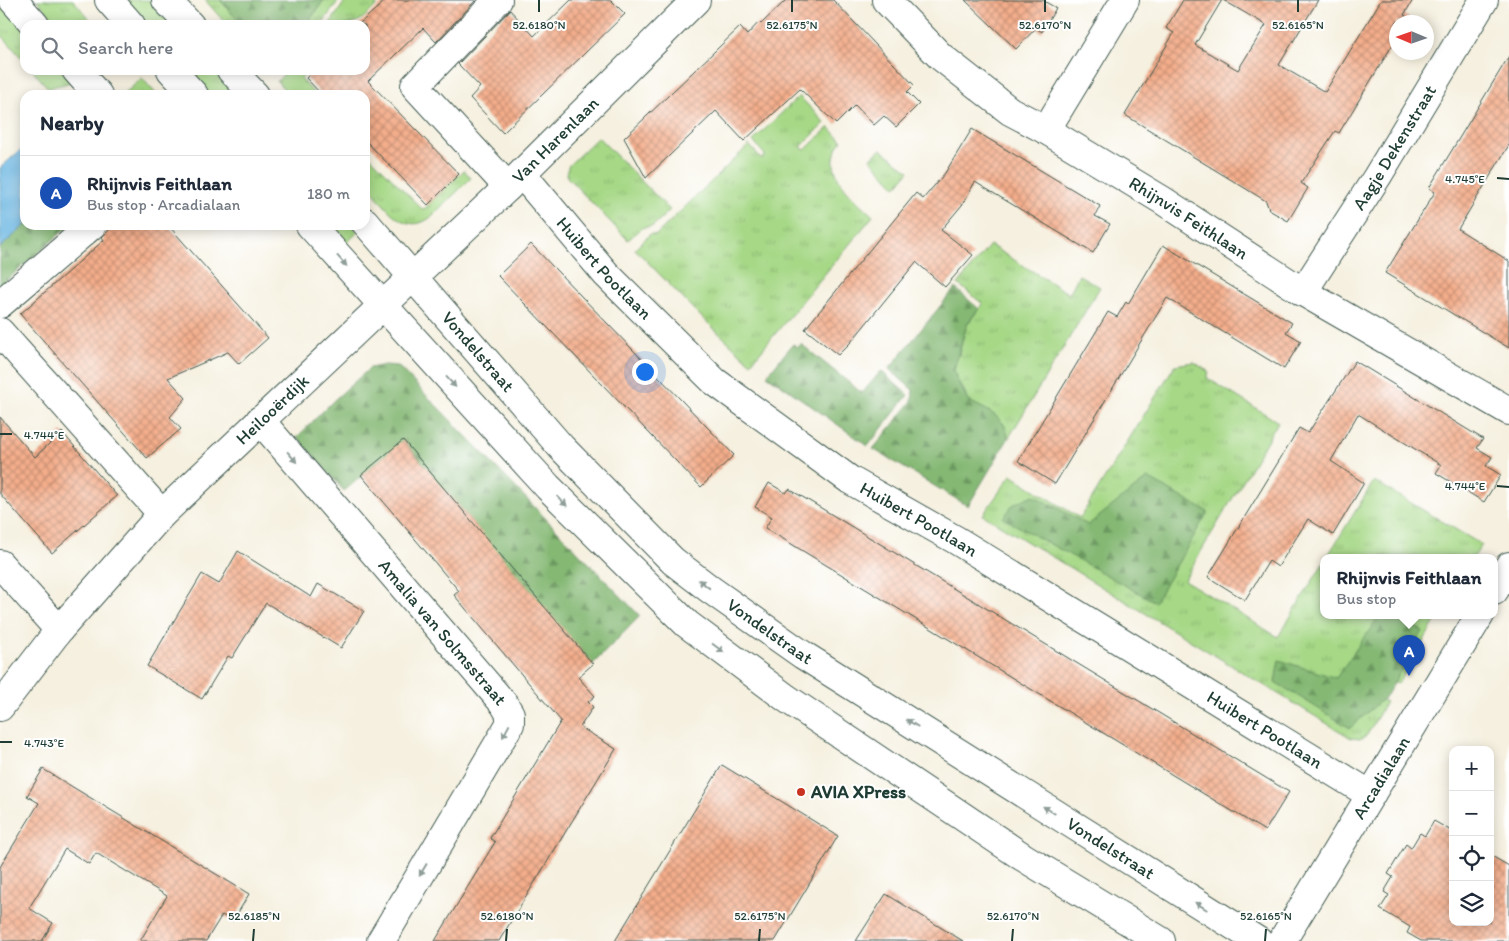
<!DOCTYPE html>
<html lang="en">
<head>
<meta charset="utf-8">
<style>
	:root { --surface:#fff; --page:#f2f2f3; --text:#1f2937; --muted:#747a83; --line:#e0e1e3; --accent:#b45309 }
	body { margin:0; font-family:Itim,sans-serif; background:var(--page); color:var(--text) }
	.controls { position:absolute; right:15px; bottom:15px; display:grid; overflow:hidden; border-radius:10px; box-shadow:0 2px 12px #0003 }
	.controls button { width:45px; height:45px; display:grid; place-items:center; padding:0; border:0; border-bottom:1px solid var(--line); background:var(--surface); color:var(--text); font:25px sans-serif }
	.compass { position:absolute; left:1389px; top:15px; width:45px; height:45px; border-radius:50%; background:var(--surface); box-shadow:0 2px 12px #0003; rotate:272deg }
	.you { position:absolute; left:644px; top:371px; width:18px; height:18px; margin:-12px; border:4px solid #fff; border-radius:50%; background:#1a73e8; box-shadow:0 0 0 8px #1a73e833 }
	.badge { display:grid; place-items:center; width:32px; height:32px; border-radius:50%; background:var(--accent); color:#fff; font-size:16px; font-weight:700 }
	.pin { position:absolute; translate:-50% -41px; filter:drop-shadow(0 1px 2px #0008) }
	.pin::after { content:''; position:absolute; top:26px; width:18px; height:15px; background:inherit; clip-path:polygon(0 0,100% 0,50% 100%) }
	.popup { position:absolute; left:1320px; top:554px; width:178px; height:65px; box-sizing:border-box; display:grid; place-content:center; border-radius:10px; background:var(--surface); filter:drop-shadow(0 1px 4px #0005); font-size:16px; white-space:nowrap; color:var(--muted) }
	.popup b { font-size:19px; color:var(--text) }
	.popup::after { content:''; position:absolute; left:50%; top:100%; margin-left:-10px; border:10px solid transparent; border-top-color:var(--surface) }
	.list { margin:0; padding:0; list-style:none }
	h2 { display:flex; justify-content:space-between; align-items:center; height:65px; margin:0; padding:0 20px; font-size:21px }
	h2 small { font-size:16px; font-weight:400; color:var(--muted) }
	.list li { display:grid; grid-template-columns:32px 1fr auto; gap:15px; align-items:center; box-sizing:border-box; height:75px; padding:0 20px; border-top:1px solid var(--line) }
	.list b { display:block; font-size:19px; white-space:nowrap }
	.list p { margin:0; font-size:16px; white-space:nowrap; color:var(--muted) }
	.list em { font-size:16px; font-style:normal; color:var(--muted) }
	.icon { flex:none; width:28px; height:28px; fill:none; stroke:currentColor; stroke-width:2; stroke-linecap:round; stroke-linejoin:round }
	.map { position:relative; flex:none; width:1509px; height:941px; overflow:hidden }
	.search { position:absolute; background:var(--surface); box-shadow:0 2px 12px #0003; left:20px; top:20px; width:350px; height:55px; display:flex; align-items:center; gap:12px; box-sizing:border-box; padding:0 18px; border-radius:15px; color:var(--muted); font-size:19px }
	.panel { position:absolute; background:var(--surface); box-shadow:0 2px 12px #0003; left:20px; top:90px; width:350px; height:140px; border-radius:15px }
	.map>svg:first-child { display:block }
	.grass { fill:url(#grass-tufts); stroke:#628a5d }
	.forest { fill:url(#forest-firs); stroke:#527a54 }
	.water { fill:#67b4e0; stroke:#43788a }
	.building { fill:url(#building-cross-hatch) }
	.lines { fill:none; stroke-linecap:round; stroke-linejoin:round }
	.minor-casing { stroke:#3f584e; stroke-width:30 }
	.minor { stroke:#fff; stroke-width:28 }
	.oneway { fill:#8f9e9a }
	.ticks { fill:none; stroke:#1f3d34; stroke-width:2 }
	.poi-dot { fill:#c8321e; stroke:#fff; stroke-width:2 }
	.labels { text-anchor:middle; stroke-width:4; stroke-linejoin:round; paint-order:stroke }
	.street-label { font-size:18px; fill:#1f3d34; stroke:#fff }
	.poi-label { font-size:18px; font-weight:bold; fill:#1f3d34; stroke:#fff; text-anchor:start }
	.ticks-label { font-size:12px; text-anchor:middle; fill:#1f3d34; stroke:#fff; stroke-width:4; stroke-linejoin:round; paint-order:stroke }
</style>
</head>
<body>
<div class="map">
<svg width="1509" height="941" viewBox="0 0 1509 941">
	<defs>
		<pattern id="grass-tufts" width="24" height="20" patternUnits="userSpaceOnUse" patternTransform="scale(1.25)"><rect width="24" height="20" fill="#a6d886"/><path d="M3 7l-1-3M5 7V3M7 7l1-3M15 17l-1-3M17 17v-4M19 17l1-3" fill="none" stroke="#8eba74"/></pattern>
		<pattern id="forest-firs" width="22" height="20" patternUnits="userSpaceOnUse" patternTransform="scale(1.25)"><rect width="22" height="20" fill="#84b873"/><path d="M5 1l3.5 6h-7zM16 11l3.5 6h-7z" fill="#6b975f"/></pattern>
		<pattern id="building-cross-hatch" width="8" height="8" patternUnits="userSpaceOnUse" patternTransform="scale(1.25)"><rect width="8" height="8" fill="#f4ad8b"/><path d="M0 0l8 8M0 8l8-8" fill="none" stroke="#c58e72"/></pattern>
	</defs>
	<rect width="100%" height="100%" fill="#fff"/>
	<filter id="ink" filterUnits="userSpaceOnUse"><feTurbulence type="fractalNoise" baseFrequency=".02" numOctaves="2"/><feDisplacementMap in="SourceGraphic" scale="10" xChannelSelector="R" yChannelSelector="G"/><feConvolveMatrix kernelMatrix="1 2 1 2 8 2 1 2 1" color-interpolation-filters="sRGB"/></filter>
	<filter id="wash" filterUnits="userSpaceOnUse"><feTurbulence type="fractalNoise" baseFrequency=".0096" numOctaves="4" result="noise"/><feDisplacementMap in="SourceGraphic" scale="20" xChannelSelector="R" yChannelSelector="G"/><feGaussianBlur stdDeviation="1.12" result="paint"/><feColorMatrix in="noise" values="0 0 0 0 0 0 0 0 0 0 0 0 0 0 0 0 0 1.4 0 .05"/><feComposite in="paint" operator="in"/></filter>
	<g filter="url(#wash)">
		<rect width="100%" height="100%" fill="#f5f0df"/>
		<g class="grass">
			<path d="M0,0L25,29V62L0,33Z"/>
			<path d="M37,0H73L95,25H59Z"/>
			<path d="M119,0H154L176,25H141Z"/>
			<path d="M205,0H220L242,25H227Z"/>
			<path d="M324,0H339L321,25H306Z"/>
			<path d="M346,0H382C359,22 361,25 329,25Z"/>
			<path d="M32,70H61L71,81C65,86 56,84 49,89Z"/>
			<path d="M181,70H216L238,95H203Z"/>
			<path d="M288,70H309L301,79L316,95H289L277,81Z"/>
			<path d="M142,78L157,95H123Z"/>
			<path d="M799,96L825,123L801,147L805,150L829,127L842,141C818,170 853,197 873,216L751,363L696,312L635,249L650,234L656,235L749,145L762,159L765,155L753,141Z"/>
			<path d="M598,137L670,210L653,226L642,228L628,240L567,177L568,166Z"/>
			<path d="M881,149L909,171L896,187L870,159Z"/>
			<path d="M365,151L423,210L464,170L471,178L430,218C402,238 382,201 365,182Z"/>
			<path d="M317,225H352L358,232L339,250Z"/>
			<path d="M990,245L1069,294L1079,275L1100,287L1008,439C1007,416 985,410 967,400L964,390L957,380L953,368L959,355L966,326L983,304L958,284Z"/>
			<path d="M1194,362L1209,372L1207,378L1278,422L1184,580L1278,637L1324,562V615H1439L1398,684L1389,678L1377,697L1386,702L1367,735L1360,739L1351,738L983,515L1011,475L1080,518L1175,365Z"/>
			<path d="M1374,481L1482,545L1474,557H1327Z"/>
		</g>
		<g class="forest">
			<path d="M220,0H324L306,25H242Z"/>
			<path d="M25,225H70L0,286V248Z"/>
			<path d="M955,288L979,309C975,314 970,319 967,325C965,329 954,368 954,371C956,381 964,390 967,400C985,410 1007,416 1008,439L968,506L873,449L912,401L913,390L889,369Z"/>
			<path d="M793,344L798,347L801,344L862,393L881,371L908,395L868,446L767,375Z"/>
			<path d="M385,365L398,366L640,616L592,665L404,441L344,491L297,437L334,400L370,368Z"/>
			<path d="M1148,478L1208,512L1155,602L1003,518L1014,504L1033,495L1088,525Z"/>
			<path d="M1380,615H1391L1423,631L1387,695L1350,728L1275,682L1279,660L1336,678Z"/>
		</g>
		<path class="water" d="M25,146V225L0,248V168Z"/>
		<g id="blocks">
			<g class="building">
				<path d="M386,0H476L436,42L423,28L368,81L459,174L428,205L365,140V95H322L306,78L314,70H365V25H358Z"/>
				<path d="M571,0H611L625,14L503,133L470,98L480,87L458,64L510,10L534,36Z"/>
				<path d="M786,0H833L914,85L907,92L919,104L896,127L884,116L874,125L855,105L836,124L800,89L744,141L716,111L646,178L624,138L740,27L747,35L759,22L761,24Z"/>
				<path d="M965,0H1042L1056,8L1042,32L1036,28L1016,49Z"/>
				<path d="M1183,0H1222L1195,45L1238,70L1266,25L1223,0H1318L1279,65L1325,92L1381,0H1413L1404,15L1409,18L1406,22H1396V39L1353,110L1339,133L1335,131L1301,183L1308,188L1288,221L1269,210L1266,201L1125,115L1174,33L1166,28Z"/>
				<path d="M1509,56V145L1458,229L1509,261V348L1385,273L1435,192L1429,188Z"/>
				<path d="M972,129L1100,206L1095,216L1110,224L1093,253L975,182L962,205L941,230L973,255L945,287L916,262L851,342L838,355L805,329L916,193L923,199L945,173Z"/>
				<path d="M114,225H168L268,338L239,364L228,352L168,378L186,398L170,417L181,429L147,458L20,314L104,240L102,237Z"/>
				<path d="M531,244L734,455L701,487L498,276Z"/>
				<path d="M1163,245L1292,323L1286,332L1301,341L1284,369L1167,298L1055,484L1018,461L1108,312L1117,317L1126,302L1128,304Z"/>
				<path d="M1355,361L1483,439L1477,448L1492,457L1486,466L1501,475L1484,502L1436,473L1441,465L1358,414L1331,461L1364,483L1333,535L1308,519L1278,567L1269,561L1245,600L1208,577L1299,428L1308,433Z"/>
				<path d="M0,417L35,457L62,432L117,496L52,553L0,494Z"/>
				<path d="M403,440L593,664L578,677L595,696L588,702L593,707L580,727L616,749L499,941H435L495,842L490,838L561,721L454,595L459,591L361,475Z"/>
				<path d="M769,483L786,493L789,489L816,505L1289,792L1265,831L765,528L772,517L755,507Z"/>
				<path d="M238,551L311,597L318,584L364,611L341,648L266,603L232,658L228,656L202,699L147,666L202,574L219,584Z"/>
				<path d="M722,765L838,836L775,941H615Z"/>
				<path d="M43,769L249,894L233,921L222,915L206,941H140L167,896L96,853L89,864L65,849L29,908L53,923L42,941H0V867L39,803L27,796Z"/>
				<path d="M1434,821L1453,832V922H1490V855L1509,866V941H1421L1407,933L1410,927L1380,909L1389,895L1384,892L1393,877L1388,874L1406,844L1411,848L1420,833L1425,836Z"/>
				<path d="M886,894L963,941H856Z"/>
			</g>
		</g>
	</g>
	<g filter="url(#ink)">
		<use href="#blocks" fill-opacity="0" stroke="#3f584e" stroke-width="1"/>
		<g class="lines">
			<defs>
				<g id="minor">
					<path d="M13,0L35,25"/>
					<path d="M109,0L131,25"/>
					<path d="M166,0L190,25"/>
					<path d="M498,0L415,86L508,187"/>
					<path id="s1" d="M886,0L940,56L1010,111L1046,130L1162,200L1303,292L1509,411"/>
					<path d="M76,70L98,95"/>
					<path d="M171,70L194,95"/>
					<path d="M231,70L255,95"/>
					<path d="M1046,130L1125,0"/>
					<path id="s2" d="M522,174L606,274L714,381L850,480L956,540L1371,795"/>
					<path id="s3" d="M365,222L561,447L673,561L711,590L803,655L1258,941"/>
					<path d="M310,225L548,487L687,624L786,698L1023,857L1161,941"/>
					<path id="s4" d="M1303,292L1377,177L1484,0"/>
					<path d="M0,304L92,225"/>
					<path d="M0,332L162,514"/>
					<path id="s5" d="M260,420L504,704L510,714V724L381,941"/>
					<path d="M0,564L59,630"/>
					<path d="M1494,591L1509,566"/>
					<path id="s6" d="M0,707L59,630L162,514L508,187L696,0"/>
					<path id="s7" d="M1282,941L1480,615"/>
				</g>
			</defs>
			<use href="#minor" class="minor-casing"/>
			<use href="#minor" class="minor"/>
		</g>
		<defs><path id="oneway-solid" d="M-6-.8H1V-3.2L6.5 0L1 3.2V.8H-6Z" transform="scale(1.25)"/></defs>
		<g class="oneway">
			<use href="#oneway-solid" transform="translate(342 261) rotate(48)"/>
			<use href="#oneway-solid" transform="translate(451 382) rotate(48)"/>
			<use href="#oneway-solid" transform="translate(292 457) rotate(49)"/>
			<use href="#oneway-solid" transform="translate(562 501) rotate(45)"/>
			<use href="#oneway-solid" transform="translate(704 584) rotate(-142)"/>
			<use href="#oneway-solid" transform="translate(718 648) rotate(37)"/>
			<use href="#oneway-solid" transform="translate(912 723) rotate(-148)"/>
			<use href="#oneway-solid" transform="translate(506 731) rotate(118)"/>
			<use href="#oneway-solid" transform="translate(1049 810) rotate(-148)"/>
			<use href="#oneway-solid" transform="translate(423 870) rotate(121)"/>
			<use href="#oneway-solid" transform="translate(1201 906) rotate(-148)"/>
		</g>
	</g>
	<path class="ticks" d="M539,12V0M792,12V0M1045,12V0M1298,12V0M1497,178L1509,179M0,434H12M1497,486L1509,487M0,742H12M253,941L254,929M506,941L507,929M759,941L760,929M1012,941L1013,929M1265,941L1266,929"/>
	<circle class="poi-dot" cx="801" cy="792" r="5"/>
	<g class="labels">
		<g class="street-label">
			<text dy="6" stroke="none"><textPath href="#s6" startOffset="795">Van Harenlaan</textPath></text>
			<text dy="6" stroke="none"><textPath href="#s4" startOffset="171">Aagje Dekenstraat</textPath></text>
			<text dy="6" stroke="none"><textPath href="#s1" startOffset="375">Rhijnvis Feithlaan</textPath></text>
			<text dy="6" stroke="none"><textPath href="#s2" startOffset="125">Huibert Pootlaan</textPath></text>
			<text dy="6" stroke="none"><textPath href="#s3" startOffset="172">Vondelstraat</textPath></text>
			<text dy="6" stroke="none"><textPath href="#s6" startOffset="404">Heilooërdijk</textPath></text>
			<text dy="6" stroke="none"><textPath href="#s2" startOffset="530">Huibert Pootlaan</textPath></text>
			<text dy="6" stroke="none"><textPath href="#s3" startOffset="578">Vondelstraat</textPath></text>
			<text dy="6" stroke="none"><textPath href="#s5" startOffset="280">Amalia van Solmsstraat</textPath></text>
			<text dy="6" stroke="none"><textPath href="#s2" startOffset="935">Huibert Pootlaan</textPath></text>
			<text dy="6" stroke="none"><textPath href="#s7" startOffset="191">Arcadialaan</textPath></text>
			<text dy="6" stroke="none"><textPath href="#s3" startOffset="982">Vondelstraat</textPath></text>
		</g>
		<g class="poi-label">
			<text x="811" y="798">AVIA XPress</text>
		</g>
	</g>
	<g class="ticks-label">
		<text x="539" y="29">52.6180°N</text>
		<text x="792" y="29">52.6175°N</text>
		<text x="1045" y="29">52.6170°N</text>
		<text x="1298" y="29">52.6165°N</text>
		<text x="1465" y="183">4.745°E</text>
		<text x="44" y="439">4.744°E</text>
		<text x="1465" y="490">4.744°E</text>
		<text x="44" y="747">4.743°E</text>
		<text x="254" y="920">52.6185°N</text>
		<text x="507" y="920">52.6180°N</text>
		<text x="760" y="920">52.6175°N</text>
		<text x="1013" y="920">52.6170°N</text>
		<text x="1266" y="920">52.6165°N</text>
	</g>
</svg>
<div class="controls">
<button>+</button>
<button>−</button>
<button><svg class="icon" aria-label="locate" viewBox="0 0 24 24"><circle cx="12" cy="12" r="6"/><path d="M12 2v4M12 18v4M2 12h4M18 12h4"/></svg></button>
<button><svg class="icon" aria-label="layers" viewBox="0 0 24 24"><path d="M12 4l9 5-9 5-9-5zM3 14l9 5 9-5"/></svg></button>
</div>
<svg class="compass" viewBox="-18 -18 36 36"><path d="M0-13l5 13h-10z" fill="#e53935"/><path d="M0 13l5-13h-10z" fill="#747a83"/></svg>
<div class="you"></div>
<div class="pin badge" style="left:1409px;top:676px;background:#1a4fb4">A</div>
<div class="popup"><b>Rhijnvis Feithlaan</b>Bus stop</div>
<div class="search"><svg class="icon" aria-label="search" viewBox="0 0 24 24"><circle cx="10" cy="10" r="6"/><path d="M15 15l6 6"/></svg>Search here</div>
<section class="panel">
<h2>Nearby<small></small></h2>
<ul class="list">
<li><span class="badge" style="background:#1a4fb4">A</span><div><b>Rhijnvis Feithlaan</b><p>Bus stop · Arcadialaan</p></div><em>180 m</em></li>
</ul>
</section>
</div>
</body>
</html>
